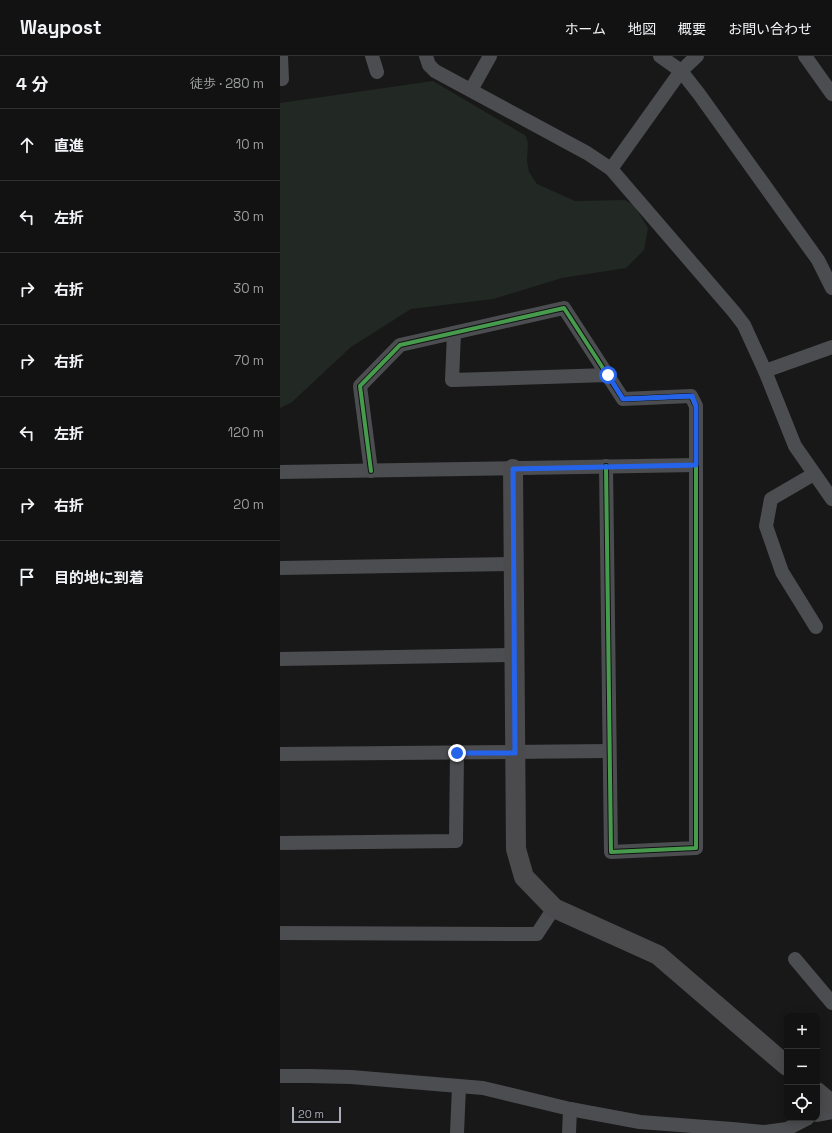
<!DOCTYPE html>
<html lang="ja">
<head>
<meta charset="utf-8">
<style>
	:root { --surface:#121212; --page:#1b1b1b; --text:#f1f3f6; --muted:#9c9e9f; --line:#313232 }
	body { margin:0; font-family:"Space Grotesk","Noto Sans JP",sans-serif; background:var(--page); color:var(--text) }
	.controls { position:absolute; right:12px; bottom:12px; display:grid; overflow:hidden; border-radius:8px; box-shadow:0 2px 10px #0003 }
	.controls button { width:36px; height:36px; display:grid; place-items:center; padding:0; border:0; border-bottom:1px solid var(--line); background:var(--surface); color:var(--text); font:20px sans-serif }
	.scale { position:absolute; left:12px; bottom:10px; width:49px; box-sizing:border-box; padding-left:4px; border:2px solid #aaacb7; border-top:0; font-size:11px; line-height:14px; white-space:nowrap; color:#aaacb7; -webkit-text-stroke:3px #121214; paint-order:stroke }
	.stop { position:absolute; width:12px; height:12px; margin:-9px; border:3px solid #2563eb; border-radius:50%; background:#fff }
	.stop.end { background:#2563eb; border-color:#fff; box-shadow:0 1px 4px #0008 }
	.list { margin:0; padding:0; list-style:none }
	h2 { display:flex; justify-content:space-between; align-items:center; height:52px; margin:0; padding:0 16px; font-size:17px }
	h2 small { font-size:13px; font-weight:400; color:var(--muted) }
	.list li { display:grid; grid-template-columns:26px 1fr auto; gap:12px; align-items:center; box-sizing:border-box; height:72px; padding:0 16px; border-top:1px solid var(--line) }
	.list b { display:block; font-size:15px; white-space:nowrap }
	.list em { font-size:13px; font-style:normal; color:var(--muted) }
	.icon { flex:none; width:22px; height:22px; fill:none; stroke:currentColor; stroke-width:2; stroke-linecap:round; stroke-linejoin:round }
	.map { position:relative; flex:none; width:552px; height:1077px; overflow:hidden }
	header { display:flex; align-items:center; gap:24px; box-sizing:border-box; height:56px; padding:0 20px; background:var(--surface); border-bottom:1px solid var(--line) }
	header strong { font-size:19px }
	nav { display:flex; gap:22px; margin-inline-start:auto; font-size:14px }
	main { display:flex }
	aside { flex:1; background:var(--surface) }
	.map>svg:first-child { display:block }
	.green { fill:#222823 }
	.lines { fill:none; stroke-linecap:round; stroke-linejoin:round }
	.street { stroke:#4c4d50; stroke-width:14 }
	.secondary { stroke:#4b4b4e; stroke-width:20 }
	.cycleway-casing { stroke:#121214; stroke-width:6 }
	.cycleway { stroke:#469c4c; stroke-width:4 }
	.route { stroke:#2563eb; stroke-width:5 }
</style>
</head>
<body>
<header>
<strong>Waypost</strong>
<nav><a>ホーム</a><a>地図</a><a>概要</a><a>お問い合わせ</a></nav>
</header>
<main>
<aside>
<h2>4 分<small>徒歩 · 280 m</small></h2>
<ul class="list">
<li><svg class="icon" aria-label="ahead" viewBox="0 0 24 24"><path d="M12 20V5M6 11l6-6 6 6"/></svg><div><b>直進</b></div><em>10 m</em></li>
<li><svg class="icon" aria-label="left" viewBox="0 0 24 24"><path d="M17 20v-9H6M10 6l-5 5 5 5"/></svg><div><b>左折</b></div><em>30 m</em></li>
<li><svg class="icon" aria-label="right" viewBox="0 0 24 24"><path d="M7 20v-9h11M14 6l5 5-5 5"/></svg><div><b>右折</b></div><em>30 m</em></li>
<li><svg class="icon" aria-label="right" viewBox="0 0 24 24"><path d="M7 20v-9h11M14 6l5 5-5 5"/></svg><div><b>右折</b></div><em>70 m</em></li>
<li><svg class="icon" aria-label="left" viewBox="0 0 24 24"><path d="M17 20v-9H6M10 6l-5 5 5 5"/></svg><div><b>左折</b></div><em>120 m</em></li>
<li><svg class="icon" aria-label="right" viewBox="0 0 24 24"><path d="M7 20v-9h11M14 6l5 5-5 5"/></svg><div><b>右折</b></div><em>20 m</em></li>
<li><svg class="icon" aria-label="arrive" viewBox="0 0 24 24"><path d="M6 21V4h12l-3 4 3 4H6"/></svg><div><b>目的地に到着</b></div></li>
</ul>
</aside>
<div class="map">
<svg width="552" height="1077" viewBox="0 0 552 1077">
	<rect width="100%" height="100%" fill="#181818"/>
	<path class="green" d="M153,25L246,80L248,88L247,105L249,116L257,128L295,145L345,144L354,149L368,172L364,194L346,212L282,222L213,243L131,253L71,291L12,346L0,352V47Z"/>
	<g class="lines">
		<g class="street">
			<path d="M1,0L2,23"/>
			<path d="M92,0L97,16"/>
			<path d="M146,0L149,9L155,15L307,97L331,113L454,256L464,269L485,315L515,390L552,443"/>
			<path d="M380,0L401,15L419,38L538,204L552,232"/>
			<path d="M525,0L552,38"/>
			<path d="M191,34L210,0"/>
			<path d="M331,113L401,15L417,0"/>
			<path d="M174,277L172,324L328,319"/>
			<path d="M485,315L552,291"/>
			<path d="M91,415L80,330L120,289L284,252L343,343L411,340L416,350V792L331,796L326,410"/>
			<path d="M0,416L416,409"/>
			<path d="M534,418L491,443L486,470L502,516L536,571"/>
			<path d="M0,512L234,508"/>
			<path d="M0,603L234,599"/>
			<path d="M0,698L329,695"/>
			<path d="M0,787L176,785L177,697"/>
			<path d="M0,877L257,878L274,852"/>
			<path d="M515,903L552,947"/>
			<path d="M0,1020H29L71,1021L203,1032L290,1053L360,1066L452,1073L485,1076L507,1073L528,1062"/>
			<path d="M537,1059L552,1056"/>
			<path d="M177,1077L179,1031"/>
			<path d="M289,1077L290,1053"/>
		</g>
		<g class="secondary">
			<path d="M233,413L236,793L244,821L274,852L378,899L507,1010"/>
			<path d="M537,1036L552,1049"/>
		</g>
		<defs>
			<path id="cycleway" d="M91,415L80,330L120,289L284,252L343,343L411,340L416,350V792L331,796L326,410"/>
		</defs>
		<use href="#cycleway" class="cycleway-casing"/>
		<use href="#cycleway" class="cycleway"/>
	</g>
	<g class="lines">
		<path class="route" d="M177,697H235L233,413L416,409V350L412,340L343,343L328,319"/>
	</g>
</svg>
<div class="controls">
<button>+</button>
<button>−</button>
<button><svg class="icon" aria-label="locate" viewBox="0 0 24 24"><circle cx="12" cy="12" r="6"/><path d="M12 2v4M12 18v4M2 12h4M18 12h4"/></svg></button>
</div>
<div class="scale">20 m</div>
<div class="stop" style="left:328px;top:319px"></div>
<div class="stop end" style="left:177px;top:697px"></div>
</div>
</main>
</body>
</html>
